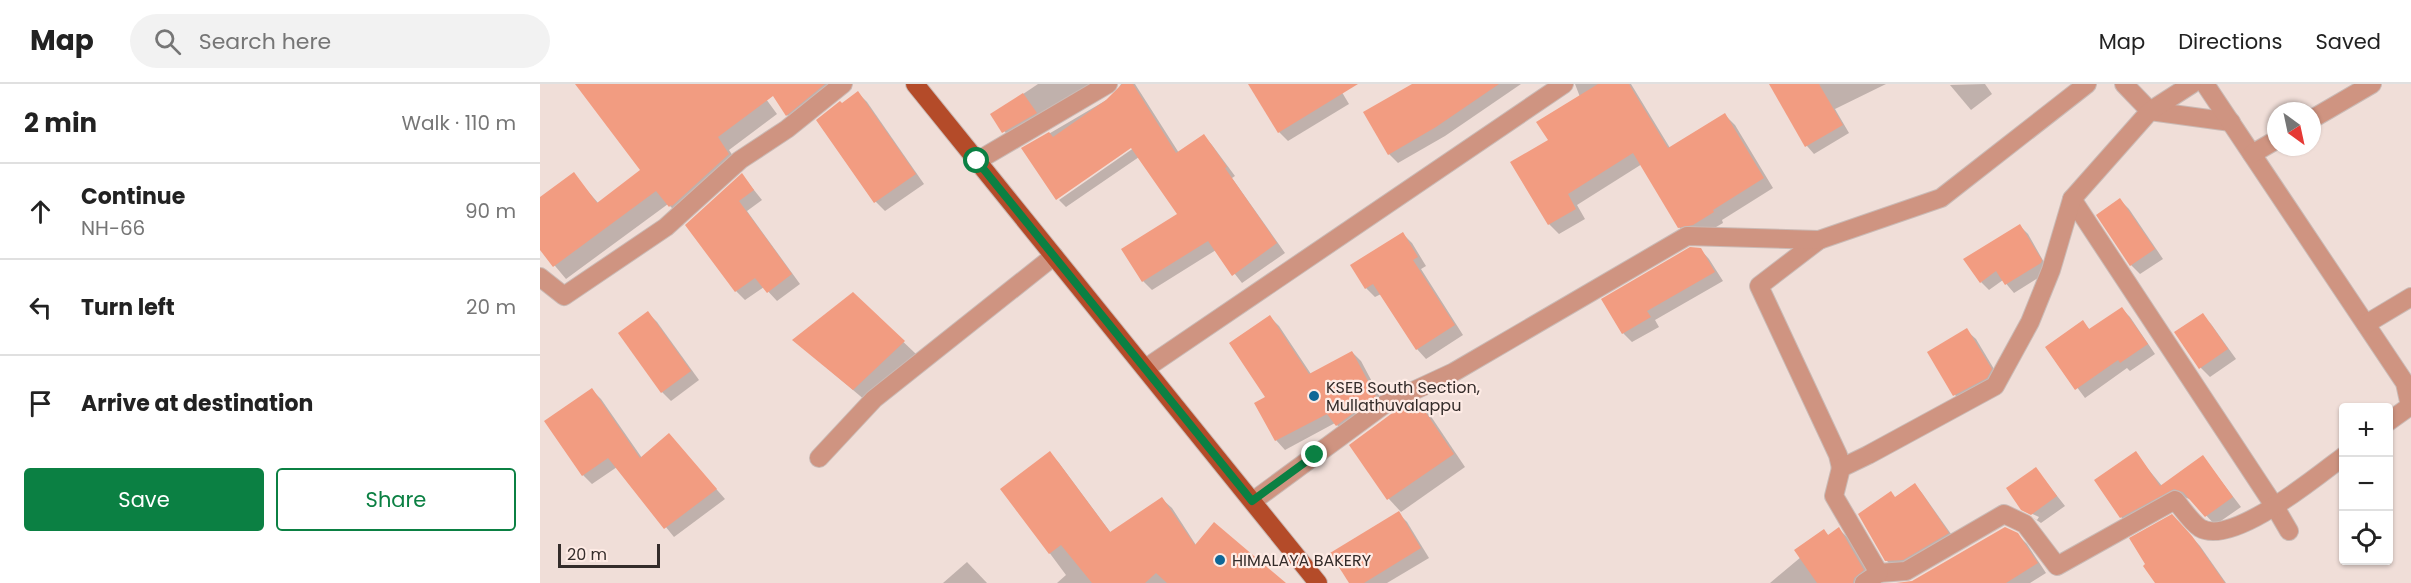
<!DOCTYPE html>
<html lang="en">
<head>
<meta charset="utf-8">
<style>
	:root { --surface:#fff; --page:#f2f2f2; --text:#222; --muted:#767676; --line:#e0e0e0; --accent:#0b8043 }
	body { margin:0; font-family:Poppins,sans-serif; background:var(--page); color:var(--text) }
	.controls { position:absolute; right:18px; bottom:18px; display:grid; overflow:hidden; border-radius:6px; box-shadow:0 2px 4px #0004 }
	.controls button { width:54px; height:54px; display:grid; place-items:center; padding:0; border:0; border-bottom:2px solid var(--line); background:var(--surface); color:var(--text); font:30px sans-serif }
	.compass { position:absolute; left:1727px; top:18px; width:54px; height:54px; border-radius:50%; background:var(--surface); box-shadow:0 2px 4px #0004; rotate:147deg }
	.scale { position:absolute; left:18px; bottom:15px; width:102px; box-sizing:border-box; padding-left:6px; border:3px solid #342c2a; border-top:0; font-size:16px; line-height:21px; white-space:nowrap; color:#342c2a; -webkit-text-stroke:4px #feebe5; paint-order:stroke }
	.stop { position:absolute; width:18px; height:18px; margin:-14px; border:4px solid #0b8043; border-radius:50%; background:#fff }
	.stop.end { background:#0b8043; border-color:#fff; box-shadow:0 2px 6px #0008 }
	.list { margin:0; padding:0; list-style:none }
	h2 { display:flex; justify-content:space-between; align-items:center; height:78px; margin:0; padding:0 24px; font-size:26px }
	h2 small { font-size:20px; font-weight:400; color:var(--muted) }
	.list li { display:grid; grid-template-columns:39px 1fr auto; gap:18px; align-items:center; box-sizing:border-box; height:96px; padding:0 24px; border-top:2px solid var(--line) }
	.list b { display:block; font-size:22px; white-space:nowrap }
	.list p { margin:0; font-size:20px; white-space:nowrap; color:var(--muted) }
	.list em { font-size:20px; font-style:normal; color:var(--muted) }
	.actions { display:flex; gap:12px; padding:18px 24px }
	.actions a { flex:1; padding:14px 0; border:2px solid var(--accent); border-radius:6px; text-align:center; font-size:21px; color:var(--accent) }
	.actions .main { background:var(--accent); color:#fff }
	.icon { flex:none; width:33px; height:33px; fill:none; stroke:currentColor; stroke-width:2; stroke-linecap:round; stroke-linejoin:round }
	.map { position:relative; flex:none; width:1871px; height:499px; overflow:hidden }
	header { display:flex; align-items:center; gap:36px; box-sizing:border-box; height:84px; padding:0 30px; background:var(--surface); border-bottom:2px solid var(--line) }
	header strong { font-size:28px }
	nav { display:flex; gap:33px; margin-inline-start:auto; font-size:21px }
	.search { width:420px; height:54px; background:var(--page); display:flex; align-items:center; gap:15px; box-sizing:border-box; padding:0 21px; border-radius:33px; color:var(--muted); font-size:22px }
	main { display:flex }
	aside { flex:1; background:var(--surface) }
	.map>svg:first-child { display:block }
	.shadow { fill:#0003 }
	.building { fill:#f29c81 }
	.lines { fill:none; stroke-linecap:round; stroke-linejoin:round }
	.minor-casing { stroke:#cabab5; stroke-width:20 }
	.major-casing { stroke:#cabab5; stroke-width:20 }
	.minor { stroke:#cf9481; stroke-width:18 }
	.major { stroke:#b44b29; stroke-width:18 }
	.route { stroke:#0b8043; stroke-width:8 }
	.poi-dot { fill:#0f6797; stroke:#feebe5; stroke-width:2 }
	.labels { text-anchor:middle; stroke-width:4.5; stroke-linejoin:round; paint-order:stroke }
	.poi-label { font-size:16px; fill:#342c2a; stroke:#feebe5; text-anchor:start }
</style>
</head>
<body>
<header>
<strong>Map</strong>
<div class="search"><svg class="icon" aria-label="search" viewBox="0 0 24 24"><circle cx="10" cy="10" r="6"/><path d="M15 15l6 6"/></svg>Search here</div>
<nav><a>Map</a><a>Directions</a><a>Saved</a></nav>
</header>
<main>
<aside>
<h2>2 min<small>Walk · 110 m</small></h2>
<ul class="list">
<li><svg class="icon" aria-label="ahead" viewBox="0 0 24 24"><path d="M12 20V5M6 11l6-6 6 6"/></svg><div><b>Continue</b><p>NH-66</p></div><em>90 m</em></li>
<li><svg class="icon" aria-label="left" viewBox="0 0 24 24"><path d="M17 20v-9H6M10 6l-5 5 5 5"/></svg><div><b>Turn left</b></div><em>20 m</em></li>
<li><svg class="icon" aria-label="arrive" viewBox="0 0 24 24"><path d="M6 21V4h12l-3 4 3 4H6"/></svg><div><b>Arrive at destination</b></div></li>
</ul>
<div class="actions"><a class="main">Save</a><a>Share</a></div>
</aside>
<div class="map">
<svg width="1871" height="499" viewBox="0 0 1871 499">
	<rect width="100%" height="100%" fill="#f0ded8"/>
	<g class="shadow">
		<path d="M58,0H215L237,30L189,66L201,84L142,134L128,120L26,195L0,164V115L33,90L59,120L102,87Z"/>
		<path d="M227,0H292L256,40L247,31Z"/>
		<path d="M498,0H569L472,57L452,31Z"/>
		<path d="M581,0H595L639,69L664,52L672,61L695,92L692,94L745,169L702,199L676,166L612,206L603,197L639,131L599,73L526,123L519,116L598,61L483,65L575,11Z"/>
		<path d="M723,0H797L809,20L748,57L739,48Z"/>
		<path d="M875,0H981L905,52L858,79L849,70L825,29Z"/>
		<path d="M1035,0H1091L1130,64L1185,31L1195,41L1233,104L1182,136L1183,139L1164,150L1149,154L1139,143L1102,80L1037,121L1045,135L1019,150L1009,140L973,79L1010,57L1040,13Z"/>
		<path d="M1230,0H1346L1295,25L1309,49L1274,70L1267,62Z"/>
		<path d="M1445,0L1452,10L1431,26L1410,1Z"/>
		<path d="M318,9L327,18L384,100L345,127L336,118L278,37Z"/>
		<path d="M202,91L222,116L207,127L260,200L237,217L224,203L205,216L196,207L147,141Z"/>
		<path d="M1580,116L1589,125L1623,175L1600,190L1591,181L1558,131Z"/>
		<path d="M1480,142L1488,150L1509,187L1474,209L1463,196L1449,206L1441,198Z"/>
		<path d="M863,150L872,159L886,182L881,185L923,251L886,275L877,265L841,210L835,213L826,204Z"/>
		<path d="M1160,165L1169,175L1183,197L1115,236L1119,243L1092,258L1083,249L1063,216Z"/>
		<path d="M313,210L376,270L326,317L254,256Z"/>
		<path d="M1582,225L1590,233L1615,270L1590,287L1587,284L1545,314L1507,263L1543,238L1550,246Z"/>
		<path d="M108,229L117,238L159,296L131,317L122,308Z"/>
		<path d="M1662,231L1671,240L1696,275L1670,293L1661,284Z"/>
		<path d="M730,233L739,242L771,290L812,268L821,277L845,322L806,350L795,339L745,366L736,356Z"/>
		<path d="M1426,246L1436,255L1460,295L1424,320L1415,311Z"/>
		<path d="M52,306L61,315L102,374L129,351L185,415L134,453L77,383L52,400L43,391Z"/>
		<path d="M877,319L890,331L925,383L861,428L849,415L811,361Z"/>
		<path d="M510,369L519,379L571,449L622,415L632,424L656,461L742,499H517L526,491L462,405Z"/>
		<path d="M1595,369L1622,402L1663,373L1701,423L1675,441L1652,416L1644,413L1590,442L1581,433Z"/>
		<path d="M1496,385L1525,422L1501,439L1489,431L1497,436L1499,433L1484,426Z"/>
		<path d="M1375,401L1382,409L1416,457L1354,484L1346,476L1355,414Z"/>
		<path d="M858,429L867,438L889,474L847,499H811Z"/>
		<path d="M1641,441L1660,462L1686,499H1617Z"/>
		<path d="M1299,445L1308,454L1332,495L1327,499H1230L1261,473L1284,447L1289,452Z"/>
		<path d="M1477,450L1487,460L1506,489L1490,499H1365L1372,498Z"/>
		<path d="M427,478L447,499H403Z"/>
	</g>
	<g class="building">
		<path d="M35,0H285L246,32L233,12L178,53L189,70L132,122L131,121L129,123L116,107L13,183L0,166V113L34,88L57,119L100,86Z"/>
		<path d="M582,0H593L636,69L664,50L687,83L685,84L737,159L692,192L668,157L602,198L581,165L637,130L591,64L516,116L481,64L509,48L513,53L566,16Z"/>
		<path d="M708,0H818L738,49Z"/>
		<path d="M872,0H959L896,43L848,71L823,28Z"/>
		<path d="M1058,0H1089L1128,64L1185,29L1224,94L1173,126L1174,128L1153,141L1138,144L1093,69L1028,110L1036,125L1008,141L970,78L1008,56L996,38Z"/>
		<path d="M1229,0H1279L1303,41L1265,63Z"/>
		<path d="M318,7L376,90L334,119L276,36L300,17L302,19Z"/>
		<path d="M483,9L497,29L462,49L450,30Z"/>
		<path d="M202,89L214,106L199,117L252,190L227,209L215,194L195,208L145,141Z"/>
		<path d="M1580,114L1615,165L1590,182L1556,131Z"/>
		<path d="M1480,140L1502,176L1501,179L1465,201L1456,187L1440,199L1423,175Z"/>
		<path d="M863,148L878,173L873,176L915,241L876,266L833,200L825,205L810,181Z"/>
		<path d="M1150,163L1161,164L1175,188L1107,227L1111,233L1082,250L1061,215Z"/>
		<path d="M313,208L365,257L313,306L252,256Z"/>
		<path d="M1582,223L1608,260L1580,279L1578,276L1535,306L1505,263L1543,236L1549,245Z"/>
		<path d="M108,227L151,287L121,309L78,249Z"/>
		<path d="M1663,229L1688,265L1659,285L1634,248Z"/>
		<path d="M730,231L769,290L812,267L836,312L796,342L787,330L735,357L714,319L725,313L689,259Z"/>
		<path d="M1427,244L1452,285L1447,294L1413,312L1387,268Z"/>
		<path d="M52,304L100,374L129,349L177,405L124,445L68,374L42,392L4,337Z"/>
		<path d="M878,317L914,370L847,416L809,361L851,330Z"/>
		<path d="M510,367L570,448L622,413L655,461L674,438L746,499H627L616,489L605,499H552L521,461L509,470L460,405Z"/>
		<path d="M1596,367L1620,402L1663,371L1693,413L1665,433L1643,408L1634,405L1580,434L1554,396Z"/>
		<path d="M1496,383L1517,412L1491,431L1481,426L1466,404Z"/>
		<path d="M1375,399L1409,449L1363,476L1345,477L1318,430L1351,407L1355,413Z"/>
		<path d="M859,427L881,464L824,499H809L790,469Z"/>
		<path d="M1632,430L1652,452L1685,499H1615L1603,482L1605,480L1589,454Z"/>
		<path d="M1299,443L1324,486L1314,494L1313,499H1277L1254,466L1284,445L1288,451Z"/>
		<path d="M1465,443L1478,449L1498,479L1466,499H1356L1372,497Z"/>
	</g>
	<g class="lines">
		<defs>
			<g id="minor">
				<path d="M1584,0L1610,27L1691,38"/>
				<path d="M1665,0L1865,299L1870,322L1848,338"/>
				<path d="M1772,35L1832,0"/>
				<path d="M1712,70L1736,56"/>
				<path d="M437,77L568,0"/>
				<path d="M1532,115L1735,423L1749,447"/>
				<path d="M1279,156L1219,202L1298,371L1301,384"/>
				<path d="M0,193L24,212L126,143L200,76L247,45L303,0"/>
				<path d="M1826,240L1871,213"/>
				<path d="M606,284L1024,0"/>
				<path d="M279,374L334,315L514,172"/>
				<path d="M713,417L845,320L914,288L1147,152L1279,156L1401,114L1547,0"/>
				<path d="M1339,489L1366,487L1464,430L1485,440L1517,482L1635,416C1642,424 1651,438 1660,444C1692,463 1777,392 1804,372"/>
				<path d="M1324,499L1339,489L1294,412L1301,384L1328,371L1455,302L1490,238L1511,186L1532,115L1610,27L1652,0"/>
			</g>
			<path id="major" d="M375,0L778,499"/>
		</defs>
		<use href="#minor" class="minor-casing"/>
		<use href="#major" class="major-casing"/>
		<use href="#minor" class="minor"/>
		<use href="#major" class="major"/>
	</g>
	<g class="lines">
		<path class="route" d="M437,77L712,417L775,371"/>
	</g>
	<g class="poi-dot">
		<circle cx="774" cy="312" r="6"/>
		<circle cx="680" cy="476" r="6"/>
	</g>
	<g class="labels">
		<g class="poi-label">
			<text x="786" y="309">KSEB South Section,<tspan x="786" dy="18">Mullathuvalappu</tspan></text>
			<text x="692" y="482">HIMALAYA BAKERY</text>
		</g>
	</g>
</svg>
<div class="controls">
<button>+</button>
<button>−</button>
<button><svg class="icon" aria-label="locate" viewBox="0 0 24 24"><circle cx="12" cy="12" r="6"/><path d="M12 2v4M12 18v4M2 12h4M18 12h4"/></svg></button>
</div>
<svg class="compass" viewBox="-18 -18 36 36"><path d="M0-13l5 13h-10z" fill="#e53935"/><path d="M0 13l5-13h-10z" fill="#767676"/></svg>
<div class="scale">20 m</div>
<div class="stop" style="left:437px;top:77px"></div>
<div class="stop end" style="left:775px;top:371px"></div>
</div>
</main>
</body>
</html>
